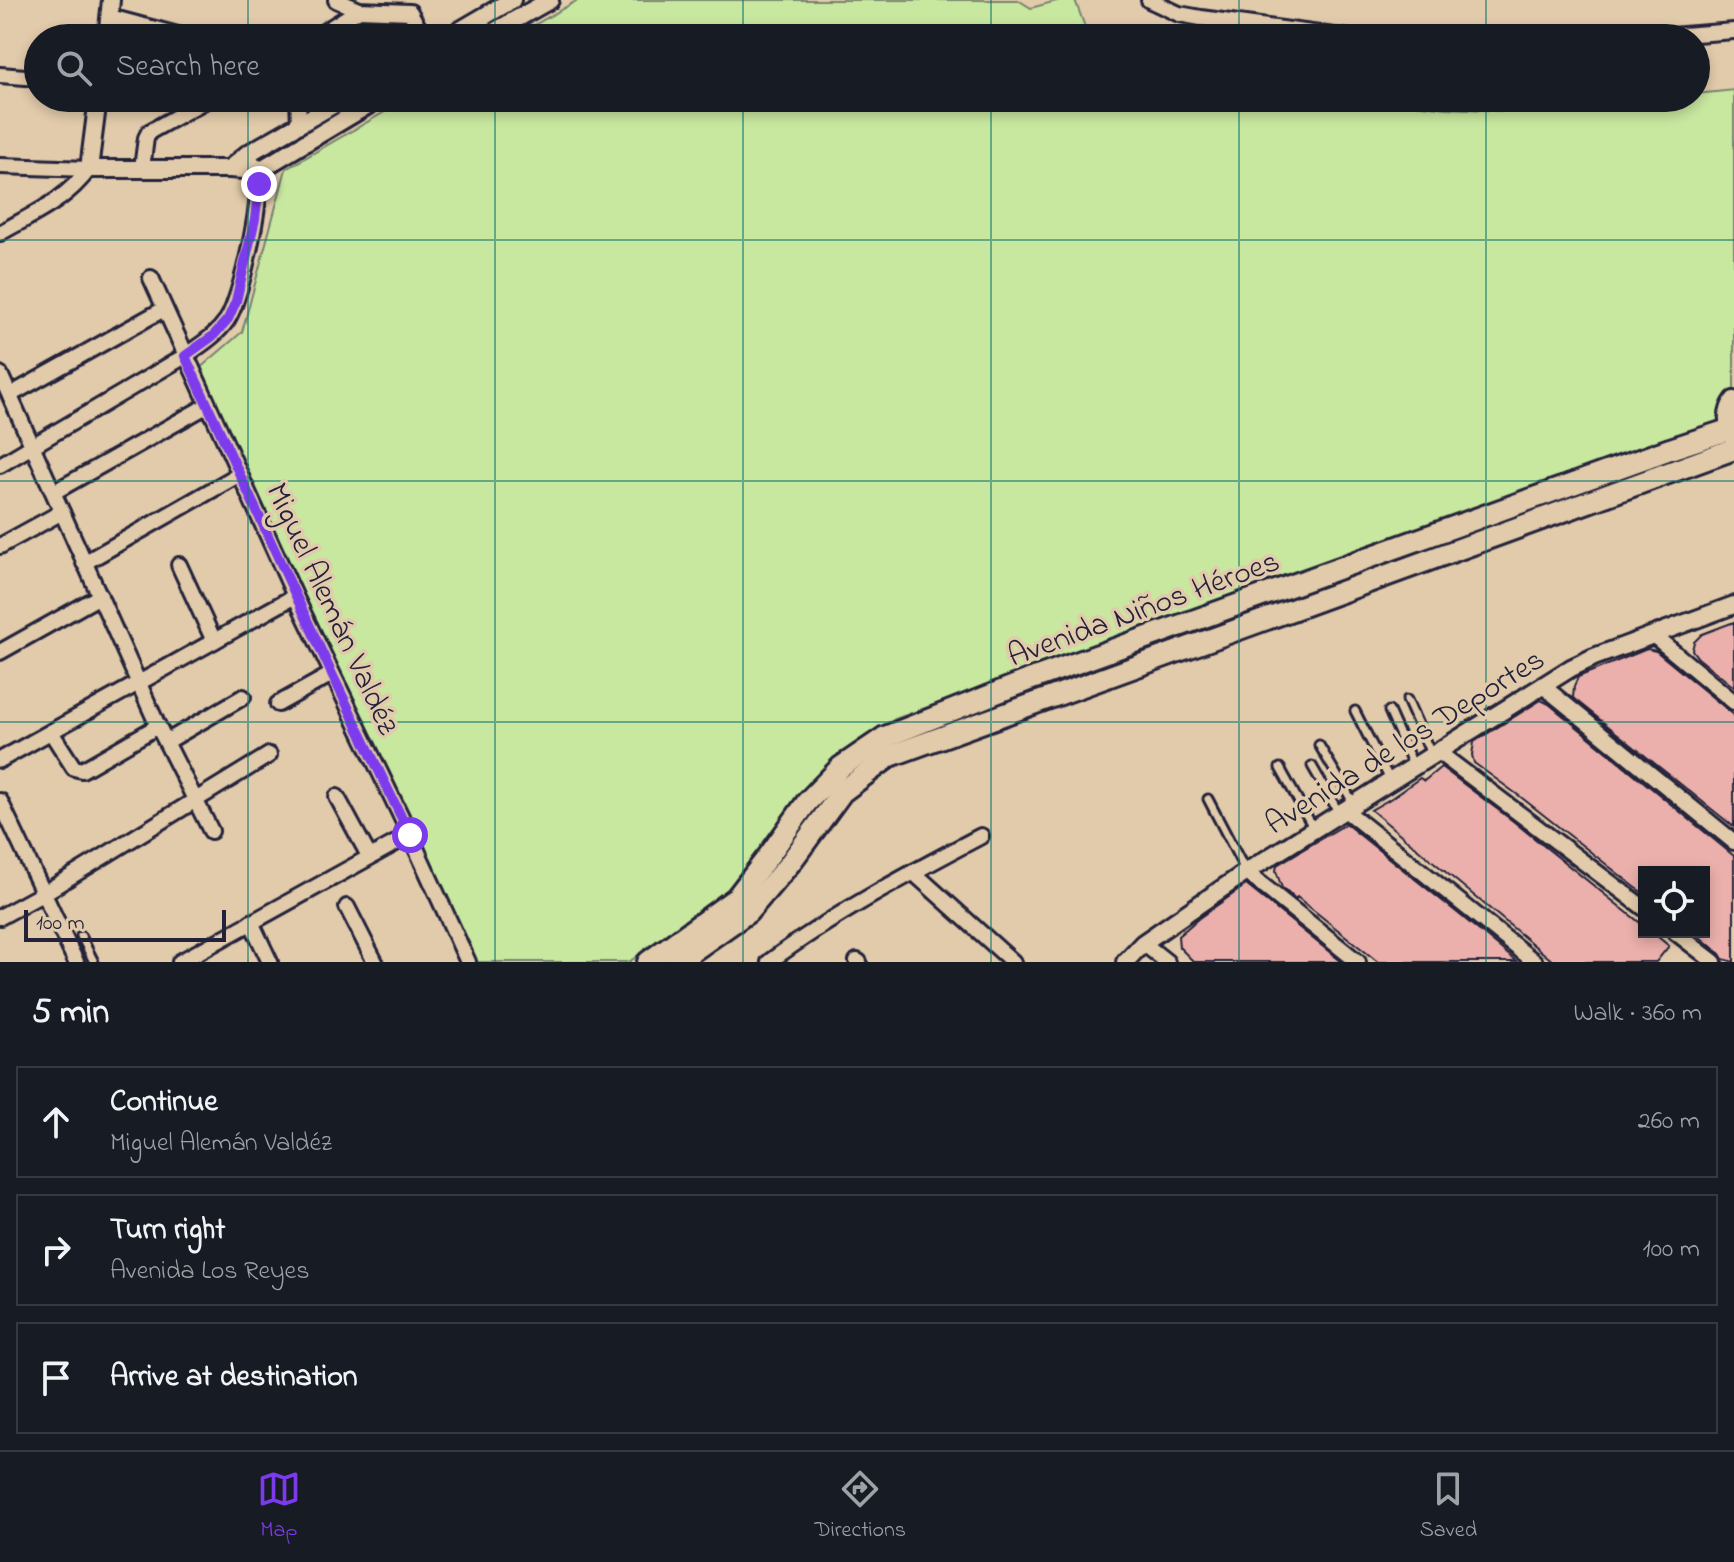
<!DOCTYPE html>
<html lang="en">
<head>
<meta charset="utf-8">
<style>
	:root { --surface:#171b24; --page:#20242c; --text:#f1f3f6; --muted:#9ea1a6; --line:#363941; --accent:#7c3aed }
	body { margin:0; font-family:"Indie Flower",sans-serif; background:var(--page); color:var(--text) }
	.controls { position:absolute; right:24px; bottom:24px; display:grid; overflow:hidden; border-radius:0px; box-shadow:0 4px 12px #0003 }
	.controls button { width:72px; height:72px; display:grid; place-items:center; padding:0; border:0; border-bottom:2px solid var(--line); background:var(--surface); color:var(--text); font:40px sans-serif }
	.scale { position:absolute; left:24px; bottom:20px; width:202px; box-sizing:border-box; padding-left:8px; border:4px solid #22223b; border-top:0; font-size:22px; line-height:28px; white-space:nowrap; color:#22223b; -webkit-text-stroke:6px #e2cbab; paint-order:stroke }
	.stop { position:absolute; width:24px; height:24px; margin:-18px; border:6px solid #7c3aed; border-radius:50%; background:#fff }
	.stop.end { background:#7c3aed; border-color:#fff; box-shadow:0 2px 8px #0008 }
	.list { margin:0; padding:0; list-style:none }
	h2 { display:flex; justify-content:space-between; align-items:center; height:104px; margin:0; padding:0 32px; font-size:34px }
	h2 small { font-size:26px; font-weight:400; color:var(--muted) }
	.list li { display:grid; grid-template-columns:52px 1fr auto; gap:24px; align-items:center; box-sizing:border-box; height:112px; margin:0 16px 16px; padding:0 16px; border:2px solid var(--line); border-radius:0px }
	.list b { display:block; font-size:30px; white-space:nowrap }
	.list p { margin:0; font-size:26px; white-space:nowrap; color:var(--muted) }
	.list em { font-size:26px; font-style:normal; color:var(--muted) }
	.icon { flex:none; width:44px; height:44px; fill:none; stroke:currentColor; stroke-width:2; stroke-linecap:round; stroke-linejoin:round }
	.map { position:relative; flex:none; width:1734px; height:962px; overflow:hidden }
	.search { position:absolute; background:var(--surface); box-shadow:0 4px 12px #0003; left:24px; right:24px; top:24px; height:88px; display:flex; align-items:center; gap:20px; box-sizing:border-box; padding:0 28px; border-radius:44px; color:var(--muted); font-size:30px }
	.sheet { height:488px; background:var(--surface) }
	nav { display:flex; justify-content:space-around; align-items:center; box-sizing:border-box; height:112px; border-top:2px solid var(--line); background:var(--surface); font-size:22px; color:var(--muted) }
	nav a { display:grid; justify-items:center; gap:4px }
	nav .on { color:var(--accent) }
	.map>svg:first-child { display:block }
	.green { fill:#c8e79f; stroke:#75846d; stroke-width:2 }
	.building { fill:#ebb0ab; stroke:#22223b; stroke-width:2 }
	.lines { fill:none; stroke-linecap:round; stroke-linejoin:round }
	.service-casing { stroke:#22223b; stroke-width:13 }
	.minor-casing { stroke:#22223b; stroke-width:20 }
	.tertiary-casing { stroke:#22223b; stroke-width:22 }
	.secondary-casing { stroke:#22223b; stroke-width:26 }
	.service { stroke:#e2cbab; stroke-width:7 }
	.minor { stroke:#e2cbab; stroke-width:14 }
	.tertiary { stroke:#e2cbab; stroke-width:16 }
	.secondary { stroke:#e2cbab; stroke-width:20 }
	.route { stroke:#7c3aed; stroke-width:10 }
	.grid { fill:none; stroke:#0f766e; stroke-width:2; stroke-opacity:0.55 }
	.labels { text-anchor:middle; stroke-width:7; stroke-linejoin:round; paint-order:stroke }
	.street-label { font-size:32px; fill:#22223b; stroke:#e2cbab }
</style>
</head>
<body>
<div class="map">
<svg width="1734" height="962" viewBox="0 0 1734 962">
	<rect width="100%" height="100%" fill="#e2cbab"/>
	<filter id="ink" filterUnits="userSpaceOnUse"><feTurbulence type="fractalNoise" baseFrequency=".0125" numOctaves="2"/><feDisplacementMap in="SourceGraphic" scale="16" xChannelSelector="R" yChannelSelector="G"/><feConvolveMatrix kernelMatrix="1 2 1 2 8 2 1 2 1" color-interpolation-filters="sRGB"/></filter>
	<g filter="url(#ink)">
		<g class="green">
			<path d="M578,0H1018L1031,8L1060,0H1075L1089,38H512Z"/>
			<path d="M1734,90V418L895,719L852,745L823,769L747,871L728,889L629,962H476L199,369L242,332L286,169L409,98H1361L1447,108L1506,111L1654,98H1696V94Z"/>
		</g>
		<g class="building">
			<path d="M1734,622V687L1698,658L1692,650L1694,642L1702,634Z"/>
			<path d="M1647,649L1656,651L1734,715V827L1573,698L1574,686L1578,677Z"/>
			<path d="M1541,700L1549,704L1734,856V962L1723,959L1720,954L1694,932H1704V872H1644V894L1522,798L1474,763L1472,755L1474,742Z"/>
			<path d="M1441,767L1513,821L1644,926V932H1652L1669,946L1656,962H1554L1371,810L1390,799L1420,778L1424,781Z"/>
			<path d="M1346,824L1460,915L1517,962H1378L1297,897L1296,899L1282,888L1276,871L1277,865Z"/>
			<path d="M1246,885L1342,962H1194L1179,947L1178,936L1199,918Z"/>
		</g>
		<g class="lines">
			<defs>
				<g id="service">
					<path d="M1407,700L1432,756"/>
					<path d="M1355,711L1390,780"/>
					<path d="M1389,711L1414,767"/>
					<path d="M1319,745L1354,804"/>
					<path d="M1312,766L1339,813"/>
					<path d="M1280,768L1314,829"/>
					<path d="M1208,799L1245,870"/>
					<path d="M81,936L94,962"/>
				</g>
				<g id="minor">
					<path d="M336,0L359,10L410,12L424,38"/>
					<path d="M1149,0L1179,14L1201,18L1349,38"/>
					<path d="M110,17L189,38"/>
					<path d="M314,38L359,10"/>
					<path d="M1645,38L1734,31"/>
					<path d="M0,75L38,78"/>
					<path d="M298,98L299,125"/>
					<path d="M0,166L89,169"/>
					<path d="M142,168L146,138L149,132L210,98"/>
					<path d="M0,233C35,213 65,201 89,169"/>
					<path d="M151,278L295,596L410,835L468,962"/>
					<path d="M0,374L158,726L211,831"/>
					<path d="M10,395L164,309"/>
					<path d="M0,465L185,356C200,345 216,336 227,320C241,299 262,201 258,176C257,168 252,161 247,154"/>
					<path d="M54,492L208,405"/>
					<path d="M0,546L62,512"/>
					<path d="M84,563L240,474"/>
					<path d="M179,565L214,641"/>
					<path d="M1653,635L1734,702"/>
					<path d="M0,652L100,596"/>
					<path d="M1543,686L1734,842"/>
					<path d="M278,704L332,674"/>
					<path d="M51,732L74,768L82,770L158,726"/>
					<path d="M166,742L243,697"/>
					<path d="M1438,752L1644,908"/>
					<path d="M0,760L295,596"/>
					<path d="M337,797L369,856"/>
					<path d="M0,801L76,962"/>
					<path d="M1345,810L1535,962"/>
					<path d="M913,872L1013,962"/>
					<path d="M1246,872L1358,962"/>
					<path d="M347,907L375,962"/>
					<path d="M0,917L44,893L269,755"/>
					<path d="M251,922L270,962"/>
					<path d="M1675,932L1714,962"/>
					<path d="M1143,943L1167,962"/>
					<path d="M857,961L859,962"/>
					<path d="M180,962L410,835"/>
					<path d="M769,962C835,913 909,874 981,836"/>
				</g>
				<g id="tertiary">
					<path d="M107,38L111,0"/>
					<path d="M447,38L512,0"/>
					<path d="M483,38L550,0"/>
					<path d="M98,98L89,169H229L258,171L380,98"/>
					<path d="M229,169L247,154L345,98"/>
					<path d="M1733,439C1727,426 1725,412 1734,400"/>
					<path d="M1125,962L1143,943L1246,872L1571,668L1594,657L1734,605"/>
				</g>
				<g id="secondary">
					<path d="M648,962L736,898L770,854L807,802L841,767L885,737L1029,680L1670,449L1734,428"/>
					<path d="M677,962L748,912L790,863L842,792L890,756L1734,449"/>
				</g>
			</defs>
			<use href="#service" class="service-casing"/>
			<use href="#minor" class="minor-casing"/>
			<use href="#tertiary" class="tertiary-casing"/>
			<use href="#secondary" class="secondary-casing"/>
			<use href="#service" class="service"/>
			<use href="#minor" class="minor"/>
			<use href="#tertiary" class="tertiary"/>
			<use href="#secondary" class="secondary"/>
		</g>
	</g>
	<g class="lines" filter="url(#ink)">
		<path class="route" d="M259,184L255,219L236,301L228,319L213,336L185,356L332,674L410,835"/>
	</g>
	<path class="grid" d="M248,0V38M495,0V38M743,0V38M991,0V38M1239,0V38M1486,0V38M248,98V962M495,98V962M743,98V962M991,98V962M1239,98V962M1486,98V962M0,240H1734M0,481H1734M0,722H1734"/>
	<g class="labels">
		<g class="street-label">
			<text transform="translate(1143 607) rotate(-20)" y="11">Avenida Niños Héroes</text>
			<text transform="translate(334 608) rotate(65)" y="11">Miguel Alemán Valdéz</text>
			<text transform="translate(1404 740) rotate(-32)" y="11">Avenida de los Deportes</text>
		</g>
	</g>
</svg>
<div class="controls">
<button><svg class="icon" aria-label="locate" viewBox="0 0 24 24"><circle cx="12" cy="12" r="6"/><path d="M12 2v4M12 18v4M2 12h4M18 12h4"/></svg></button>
</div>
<div class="scale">100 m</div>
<div class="stop" style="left:410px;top:835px"></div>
<div class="stop end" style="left:259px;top:184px"></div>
<div class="search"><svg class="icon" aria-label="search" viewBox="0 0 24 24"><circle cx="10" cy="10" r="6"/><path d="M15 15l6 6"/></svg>Search here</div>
</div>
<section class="sheet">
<h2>5 min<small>Walk · 360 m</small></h2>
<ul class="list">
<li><svg class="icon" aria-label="ahead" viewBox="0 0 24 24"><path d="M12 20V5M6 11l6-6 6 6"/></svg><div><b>Continue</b><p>Miguel Alemán Valdéz</p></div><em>260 m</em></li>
<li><svg class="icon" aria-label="right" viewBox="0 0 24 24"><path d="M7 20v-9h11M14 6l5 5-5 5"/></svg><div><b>Turn right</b><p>Avenida Los Reyes</p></div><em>100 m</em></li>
<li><svg class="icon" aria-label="arrive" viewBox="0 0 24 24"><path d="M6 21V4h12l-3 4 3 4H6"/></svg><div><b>Arrive at destination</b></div></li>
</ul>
</section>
<nav>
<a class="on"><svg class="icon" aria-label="map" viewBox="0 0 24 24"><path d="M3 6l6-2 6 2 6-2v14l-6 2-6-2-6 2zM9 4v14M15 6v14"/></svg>Map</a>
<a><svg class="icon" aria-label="directions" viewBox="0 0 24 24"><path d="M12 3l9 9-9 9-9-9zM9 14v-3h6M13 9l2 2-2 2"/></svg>Directions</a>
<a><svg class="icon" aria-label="saved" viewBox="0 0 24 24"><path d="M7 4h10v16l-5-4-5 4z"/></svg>Saved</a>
</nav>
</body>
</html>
